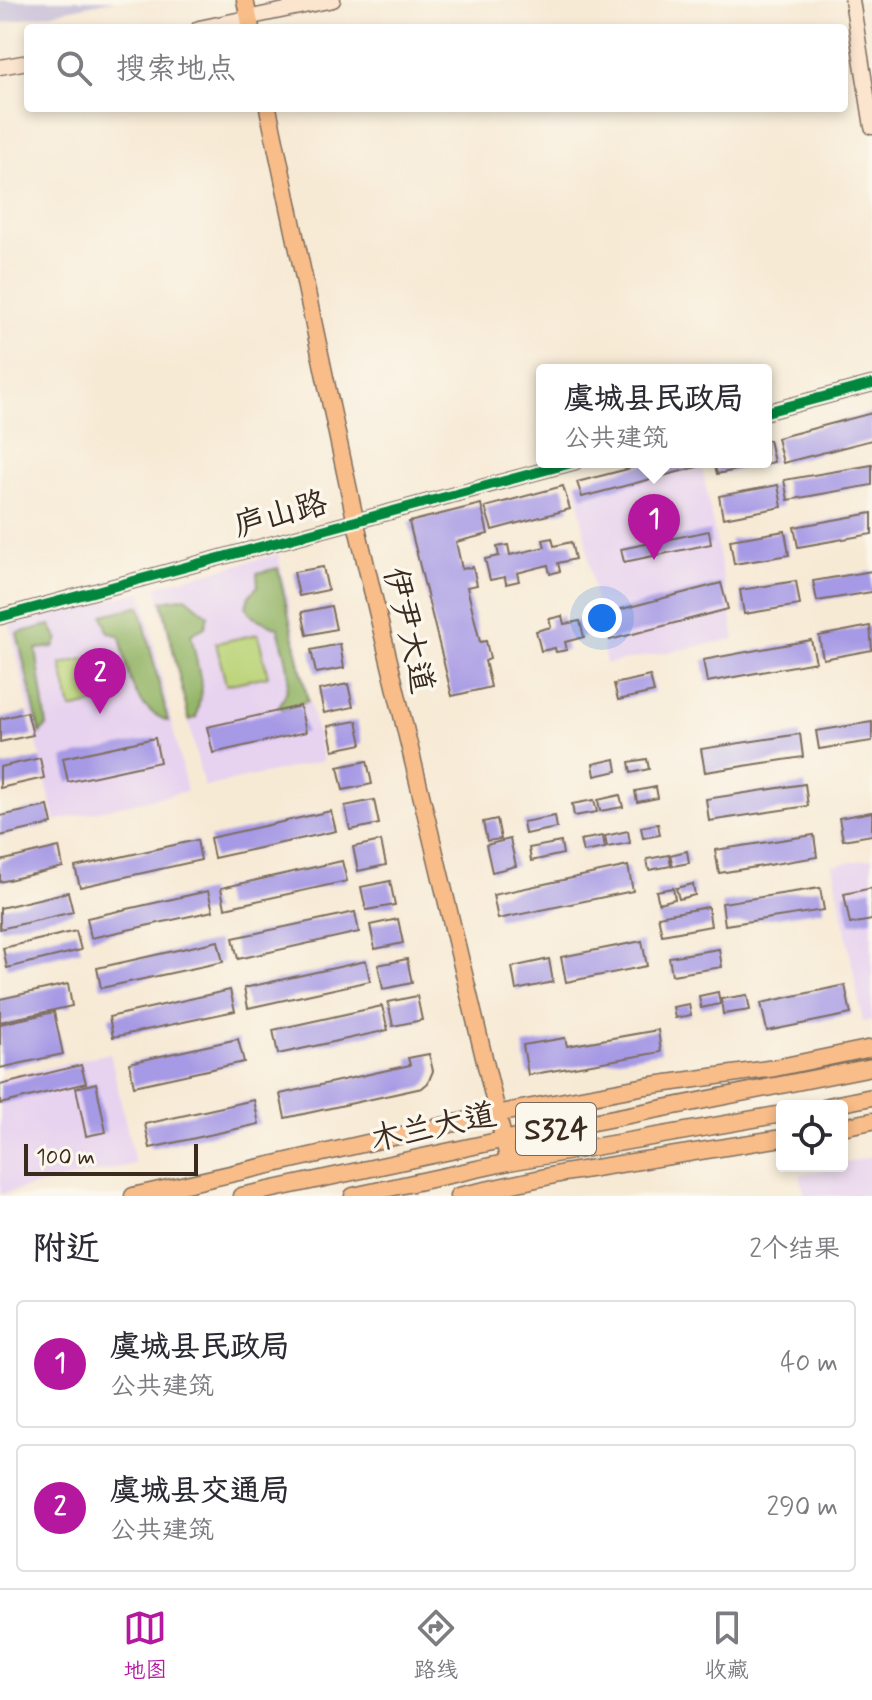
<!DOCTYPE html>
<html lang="zh">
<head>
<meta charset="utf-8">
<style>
	:root { --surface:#fff; --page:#f7f7f7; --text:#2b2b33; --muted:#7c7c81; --line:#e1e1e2; --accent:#b5179e }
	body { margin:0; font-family:Mynerve,"LXGW WenKai TC",sans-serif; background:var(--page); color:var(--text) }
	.controls { position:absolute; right:24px; bottom:24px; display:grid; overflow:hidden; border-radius:8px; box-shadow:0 4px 12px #0003 }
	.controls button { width:72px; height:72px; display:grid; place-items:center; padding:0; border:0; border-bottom:2px solid var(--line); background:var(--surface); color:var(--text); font:40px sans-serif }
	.scale { position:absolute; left:24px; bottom:20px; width:174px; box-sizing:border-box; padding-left:8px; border:4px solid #3b2a1e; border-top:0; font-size:22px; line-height:28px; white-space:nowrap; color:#3b2a1e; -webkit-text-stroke:6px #fbf7ec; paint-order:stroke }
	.you { position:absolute; left:602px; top:618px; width:28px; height:28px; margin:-20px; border:6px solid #fff; border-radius:50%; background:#1a73e8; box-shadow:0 0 0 12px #1a73e833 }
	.badge { display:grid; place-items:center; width:52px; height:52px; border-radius:50%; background:var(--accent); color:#fff; font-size:26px; font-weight:700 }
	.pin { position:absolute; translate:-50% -66px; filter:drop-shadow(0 2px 4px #0008) }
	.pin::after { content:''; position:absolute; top:42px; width:28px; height:24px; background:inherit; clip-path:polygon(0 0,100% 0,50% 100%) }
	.popup { position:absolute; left:536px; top:364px; width:236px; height:104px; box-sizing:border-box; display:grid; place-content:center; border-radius:8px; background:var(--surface); filter:drop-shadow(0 2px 6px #0005); font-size:26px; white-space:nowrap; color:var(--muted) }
	.popup b { font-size:30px; color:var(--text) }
	.popup::after { content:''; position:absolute; left:50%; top:100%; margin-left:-16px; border:16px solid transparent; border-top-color:var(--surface) }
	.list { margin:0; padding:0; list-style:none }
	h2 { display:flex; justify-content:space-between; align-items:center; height:104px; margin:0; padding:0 32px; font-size:34px }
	h2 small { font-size:26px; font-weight:400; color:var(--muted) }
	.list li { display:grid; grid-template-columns:52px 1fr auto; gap:24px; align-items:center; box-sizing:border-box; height:128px; margin:0 16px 16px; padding:0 16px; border:2px solid var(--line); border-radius:8px }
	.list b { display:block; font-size:30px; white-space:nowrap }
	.list p { margin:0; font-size:26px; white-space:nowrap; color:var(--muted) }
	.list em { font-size:26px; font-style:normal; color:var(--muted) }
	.icon { flex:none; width:44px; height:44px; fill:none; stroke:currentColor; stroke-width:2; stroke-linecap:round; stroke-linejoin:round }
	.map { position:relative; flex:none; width:872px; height:1196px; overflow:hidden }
	.search { position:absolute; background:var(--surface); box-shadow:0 4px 12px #0003; left:24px; right:24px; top:24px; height:88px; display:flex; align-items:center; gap:20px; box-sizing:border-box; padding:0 28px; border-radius:8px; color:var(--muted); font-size:30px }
	.sheet { height:392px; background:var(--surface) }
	nav { display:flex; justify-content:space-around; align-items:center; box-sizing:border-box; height:112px; border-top:2px solid var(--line); background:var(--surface); font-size:22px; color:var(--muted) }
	nav a { display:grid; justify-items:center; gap:4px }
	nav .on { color:var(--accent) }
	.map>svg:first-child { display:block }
	.built { fill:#e7d2ef }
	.industrial { fill:#c8bfd8 }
	.green { fill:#bcd479; stroke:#7c7f4c; stroke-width:2 }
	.forest { fill:#95b669; stroke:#687044; stroke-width:2 }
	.building { fill:#a699e5 }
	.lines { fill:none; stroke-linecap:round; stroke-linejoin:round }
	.secondary-casing { stroke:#7d6d5e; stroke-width:17 }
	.primary-casing { stroke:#7d6d5e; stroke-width:19 }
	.secondary { stroke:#fce5cf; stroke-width:14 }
	.primary { stroke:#f8bd88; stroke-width:16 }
	.cycleway-casing { stroke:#fbf7ec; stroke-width:15 }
	.cycleway { stroke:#00873e; stroke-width:10 }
	.labels { text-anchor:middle; stroke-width:7; stroke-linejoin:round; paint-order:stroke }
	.shield { fill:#fbf7ec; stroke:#75685c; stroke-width:2 }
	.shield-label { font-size:30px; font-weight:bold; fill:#3b2a1e }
	.street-label { font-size:32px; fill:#3b2a1e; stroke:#fbf7ec }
</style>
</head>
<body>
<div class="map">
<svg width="872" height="1196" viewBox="0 0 872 1196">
	<rect width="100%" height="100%" fill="#fbf7ec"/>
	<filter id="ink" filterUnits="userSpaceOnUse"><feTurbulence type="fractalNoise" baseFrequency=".0125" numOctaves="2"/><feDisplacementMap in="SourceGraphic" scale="16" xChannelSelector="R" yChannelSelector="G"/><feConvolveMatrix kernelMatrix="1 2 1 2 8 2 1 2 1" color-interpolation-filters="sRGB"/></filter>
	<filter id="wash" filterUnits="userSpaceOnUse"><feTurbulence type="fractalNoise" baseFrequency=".006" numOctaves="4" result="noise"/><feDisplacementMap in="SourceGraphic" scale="32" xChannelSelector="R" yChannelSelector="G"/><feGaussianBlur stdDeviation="1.8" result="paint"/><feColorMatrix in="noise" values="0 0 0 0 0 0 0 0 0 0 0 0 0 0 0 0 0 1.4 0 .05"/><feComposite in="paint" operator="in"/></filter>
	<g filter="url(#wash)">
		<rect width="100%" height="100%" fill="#f7ead5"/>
		<g class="built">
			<path d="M647,462H701L735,639L606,664L576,481Z"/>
			<path d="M278,554L323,761L204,787L156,586Z"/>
			<path d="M142,591L187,791L55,821L10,625Z"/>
			<path d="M872,858V1020L863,1022L833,865Z"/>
			<path d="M110,1053L135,1164L0,1194V1079Z"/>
			<path d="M872,1156V1196H805L800,1174L842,1166V1164Z"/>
		</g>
		<path class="industrial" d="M0,0H115L0,24Z"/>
		<g class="green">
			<path d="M258,634L268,676L226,685L216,643Z"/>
			<path d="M106,654L116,698L71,709L61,664Z"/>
		</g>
		<g class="forest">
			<path d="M278,568L308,701L283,709L279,706C297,681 285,656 278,628L253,617L246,607L249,596L258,586L257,573Z"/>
			<path d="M186,597L208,615L205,627L191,634L202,687L196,718L189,720L162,601Z"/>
			<path d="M140,606L168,721C130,707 128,670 120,636L108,632L103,615Z"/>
			<path d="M50,625L58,639L54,647L36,649L47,726L40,733L17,633Z"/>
		</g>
		<g id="blocks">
			<g class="building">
				<path d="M872,413V440L783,463L777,438Z"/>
				<path d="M766,440H769L774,462L717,474L714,462H766Z"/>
				<path d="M655,462H700L701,466L582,497L577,482Z"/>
				<path d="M872,465V485L788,500L784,480Z"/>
				<path d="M778,485L782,507L723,518L719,496Z"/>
				<path d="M563,486L570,509L492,530L485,507Z"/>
				<path d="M481,504L488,534L456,542L462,569L473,567L477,585L467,587L480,642L486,641L490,659L485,661L491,687L452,696L409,522Z"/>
				<path d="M872,513V534L798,547L794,527Z"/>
				<path d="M709,531L711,544L624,562L621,549Z"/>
				<path d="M785,531L789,555L734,564L730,540Z"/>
				<path d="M552,538L554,546L571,542L575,559L558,563L560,571L550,574L548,565L517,573L519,581L506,584L505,577L490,580L485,559L499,556L497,547L508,545L510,555L545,547L543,540Z"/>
				<path d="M323,567L328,590L299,596L294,572Z"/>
				<path d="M872,571V592L817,601L813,581Z"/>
				<path d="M796,581L800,605L744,614L740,590Z"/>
				<path d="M721,583L728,609L610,640L603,614Z"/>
				<path d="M331,606L336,629L307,635L302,612Z"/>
				<path d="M562,616L564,624L580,621L584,637L565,642L567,650L556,652L555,648L541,651L536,631L551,627L549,619Z"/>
				<path d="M870,626L872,650L823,659L819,636Z"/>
				<path d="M811,640L816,662L707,682L703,660Z"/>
				<path d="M340,644L344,668L316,673L311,650Z"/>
				<path d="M650,676L654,692L618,700L614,684Z"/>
				<path d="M348,684L353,707L324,713L319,690Z"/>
				<path d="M300,706L306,732L213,753L207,727Z"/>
				<path d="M27,712L33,735L0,742V719Z"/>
				<path d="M357,721L362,744L333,750L328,726Z"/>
				<path d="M872,722V741L819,749L816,731Z"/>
				<path d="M800,734L803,757L705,772L701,749Z"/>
				<path d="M155,738L160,762L68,782L63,758Z"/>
				<path d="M40,758L44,778L0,788V767Z"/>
				<path d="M615,759L617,771L595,776L593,764Z"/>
				<path d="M647,759L649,769L631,773L629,762Z"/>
				<path d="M367,761L372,784L343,790L338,767Z"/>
				<path d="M805,784L808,806L709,821L706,799Z"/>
				<path d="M656,787L658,798L637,802L635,791Z"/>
				<path d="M620,795L623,807L600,811L598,800Z"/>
				<path d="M374,800L379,824L350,830L345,806Z"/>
				<path d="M594,800L597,812L574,816L572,804Z"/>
				<path d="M48,806L52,824L0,836V816Z"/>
				<path d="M331,811L336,831L214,858L210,838Z"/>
				<path d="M872,812V835L843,840L839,818Z"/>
				<path d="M555,816L557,828L525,834L523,822Z"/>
				<path d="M497,819L501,839L487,841L483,822Z"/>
				<path d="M658,824L660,835L643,838L641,827Z"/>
				<path d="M628,831L630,843L607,847L605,836Z"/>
				<path d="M814,835L817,857L719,873L715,850Z"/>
				<path d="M603,836L605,848L583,852L580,840Z"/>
				<path d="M510,839L516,866L492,872L486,845Z"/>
				<path d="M197,840L201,860L80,887L75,867Z"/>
				<path d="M381,841L386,865L358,871L353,847Z"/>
				<path d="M561,842L563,854L531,861L529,848Z"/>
				<path d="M59,847L63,867L0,882V861Z"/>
				<path d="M687,851L689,863L673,866L670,855Z"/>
				<path d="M669,855L671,866L649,870L647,859Z"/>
				<path d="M342,861L347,881L225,908L221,888Z"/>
				<path d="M628,866L633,891L498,919L493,895Z"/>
				<path d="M390,881L395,905L366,910L361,887Z"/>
				<path d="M693,884L695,895L679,899L676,888Z"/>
				<path d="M673,888L675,899L659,903L656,891Z"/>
				<path d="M820,888L824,910L725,925L722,903Z"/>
				<path d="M872,888V920L850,924L844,894Z"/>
				<path d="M208,891L213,911L91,938L87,918Z"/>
				<path d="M68,892L73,912L0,929V908Z"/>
				<path d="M708,907L711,926L662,935L658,916Z"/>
				<path d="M355,912L359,932L238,959L233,938Z"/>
				<path d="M398,919L403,943L375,949L370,925Z"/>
				<path d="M76,931L81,950L7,968L3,948Z"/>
				<path d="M218,941L223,962L101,988L97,968Z"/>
				<path d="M642,941L647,966L566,982L561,957Z"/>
				<path d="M719,949L722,967L672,975L669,957Z"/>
				<path d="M407,959L412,983L383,989L378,965Z"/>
				<path d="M549,959L553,982L516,990L512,967Z"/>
				<path d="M366,961L370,981L248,1008L244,988Z"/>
				<path d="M68,984L72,1006L0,1022V999Z"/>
				<path d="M845,985L851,1014L767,1031L761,1003Z"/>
				<path d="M230,990L235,1011L113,1037L109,1017Z"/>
				<path d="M718,992L720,1004L701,1008L699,996Z"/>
				<path d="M747,995L750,1010L723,1014L721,999Z"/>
				<path d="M417,996L422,1020L393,1026L388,1002Z"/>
				<path d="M689,1004L691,1015L675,1018L673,1007Z"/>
				<path d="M382,1006L388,1030L278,1054L273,1030Z"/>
				<path d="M54,1012L63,1054L0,1068V1024Z"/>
				<path d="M658,1030L661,1052L528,1075L523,1045L565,1038L567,1046Z"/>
				<path d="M238,1039L244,1062L134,1086L129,1063Z"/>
				<path d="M429,1054L433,1071L428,1083L422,1088L285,1118L280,1094L410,1065L408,1058Z"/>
				<path d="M81,1065L86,1083L0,1104V1085Z"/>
				<path d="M96,1083L106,1132L86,1136L76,1088Z"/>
				<path d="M254,1100L259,1124L150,1148L145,1124Z"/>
			</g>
		</g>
	</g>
	<g filter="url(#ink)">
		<use href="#blocks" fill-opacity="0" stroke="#7d6d5e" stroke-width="2"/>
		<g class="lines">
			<defs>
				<g id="secondary">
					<path d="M852,0L872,127"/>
					<path d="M199,28L333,0"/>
					<path d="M0,67L28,62"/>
					<path d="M766,412L872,384"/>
					<path d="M0,617L575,462"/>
				</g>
				<g id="primary">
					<path d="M245,0L251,28"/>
					<path d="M268,108L355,519L509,1162"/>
					<path d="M828,1106L872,1097"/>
					<path d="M842,1127L872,1121"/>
					<path d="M133,1196L495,1114L646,1086L775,1068L872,1048"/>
					<path d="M241,1196L502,1140L872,1067"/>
					<path d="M353,1196L509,1162L782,1114"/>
					<path d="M458,1196L564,1173L782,1138"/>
				</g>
			</defs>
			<use href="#secondary" class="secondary-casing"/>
			<use href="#primary" class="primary-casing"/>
			<use href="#secondary" class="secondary"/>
			<use href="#primary" class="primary"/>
			<defs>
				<g id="cycleway">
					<path d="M766,412L872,384"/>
					<path d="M0,617L575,462"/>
				</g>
			</defs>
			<use href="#cycleway" class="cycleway-casing"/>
			<use href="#cycleway" class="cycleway"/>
		</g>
	</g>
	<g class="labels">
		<rect class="shield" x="516" y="1103" width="80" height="52" rx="6"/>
		<g class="shield-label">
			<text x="556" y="1139">S324</text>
		</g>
		<g class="street-label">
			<text transform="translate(280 513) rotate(-15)" y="11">庐山路</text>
			<text transform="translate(410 630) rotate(77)" y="11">伊尹大道</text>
			<text transform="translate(433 1126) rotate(-12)" y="11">木兰大道</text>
		</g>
	</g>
</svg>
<div class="controls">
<button><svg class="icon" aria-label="locate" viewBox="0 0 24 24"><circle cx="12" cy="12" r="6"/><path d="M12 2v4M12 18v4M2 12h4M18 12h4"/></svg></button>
</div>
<div class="scale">100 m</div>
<div class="you"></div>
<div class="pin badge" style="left:654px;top:560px">1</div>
<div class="popup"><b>虞城县民政局</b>公共建筑</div>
<div class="pin badge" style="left:100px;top:714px">2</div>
<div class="search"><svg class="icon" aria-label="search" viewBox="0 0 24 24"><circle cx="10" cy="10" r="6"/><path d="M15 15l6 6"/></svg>搜索地点</div>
</div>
<section class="sheet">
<h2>附近<small>2个结果</small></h2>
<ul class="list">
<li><span class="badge">1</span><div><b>虞城县民政局</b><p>公共建筑</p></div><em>40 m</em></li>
<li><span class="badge">2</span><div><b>虞城县交通局</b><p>公共建筑</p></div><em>290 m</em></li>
</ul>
</section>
<nav>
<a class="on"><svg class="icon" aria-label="map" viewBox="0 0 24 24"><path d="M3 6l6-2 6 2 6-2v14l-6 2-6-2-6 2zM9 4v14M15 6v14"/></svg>地图</a>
<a><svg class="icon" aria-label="directions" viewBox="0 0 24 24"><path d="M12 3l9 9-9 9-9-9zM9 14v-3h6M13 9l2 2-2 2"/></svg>路线</a>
<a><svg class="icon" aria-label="saved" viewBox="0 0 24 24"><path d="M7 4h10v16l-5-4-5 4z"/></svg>收藏</a>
</nav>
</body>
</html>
